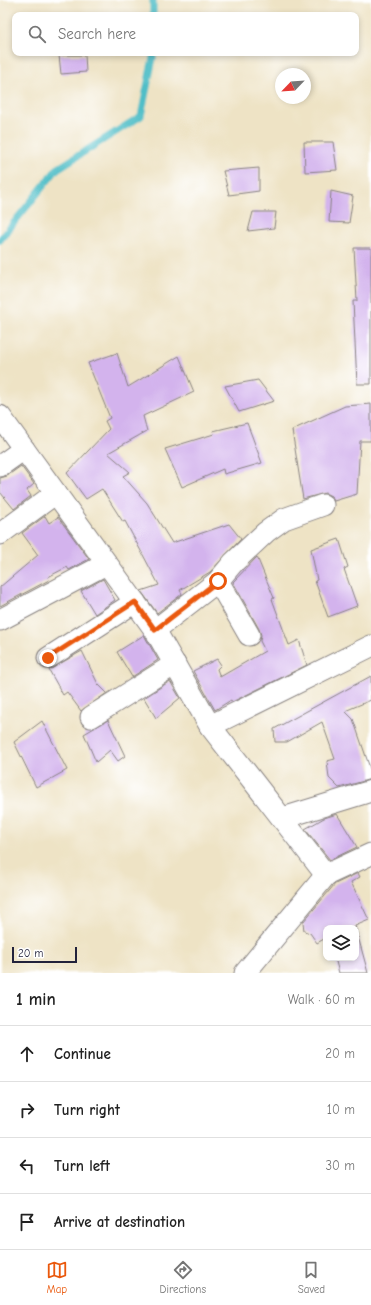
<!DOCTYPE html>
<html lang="en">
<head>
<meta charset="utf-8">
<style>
	:root { --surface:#fff; --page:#f2f2f2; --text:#222; --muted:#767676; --line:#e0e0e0; --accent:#ea580c }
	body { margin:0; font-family:"Comic Neue",sans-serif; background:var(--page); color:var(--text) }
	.controls { position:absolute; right:12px; bottom:12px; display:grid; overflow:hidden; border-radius:8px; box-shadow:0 2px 6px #0003 }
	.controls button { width:36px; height:36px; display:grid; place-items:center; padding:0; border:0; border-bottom:1px solid var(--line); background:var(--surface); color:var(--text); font:20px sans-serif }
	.compass { position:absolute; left:275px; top:68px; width:36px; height:36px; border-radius:50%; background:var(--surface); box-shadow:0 2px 6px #0003; rotate:245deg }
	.scale { position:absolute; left:12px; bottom:10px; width:65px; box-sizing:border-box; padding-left:4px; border:2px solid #22223b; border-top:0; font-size:11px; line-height:14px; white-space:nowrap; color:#22223b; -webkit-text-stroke:3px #fff; paint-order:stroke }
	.stop { position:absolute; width:12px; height:12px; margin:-9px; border:3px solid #ea580c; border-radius:50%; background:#fff }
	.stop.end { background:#ea580c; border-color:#fff; box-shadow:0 1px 4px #0008 }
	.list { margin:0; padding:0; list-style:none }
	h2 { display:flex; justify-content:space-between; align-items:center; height:52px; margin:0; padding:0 16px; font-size:17px }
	h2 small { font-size:13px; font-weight:400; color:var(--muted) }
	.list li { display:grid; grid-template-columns:26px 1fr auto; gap:12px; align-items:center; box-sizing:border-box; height:56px; padding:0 16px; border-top:1px solid var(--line) }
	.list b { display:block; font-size:15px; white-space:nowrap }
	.list em { font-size:13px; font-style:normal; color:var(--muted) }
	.icon { flex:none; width:22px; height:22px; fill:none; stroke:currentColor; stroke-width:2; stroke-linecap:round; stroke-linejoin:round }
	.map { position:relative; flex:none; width:371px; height:973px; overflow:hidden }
	.search { position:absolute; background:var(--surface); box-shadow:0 2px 6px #0003; left:12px; right:12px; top:12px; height:44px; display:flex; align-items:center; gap:10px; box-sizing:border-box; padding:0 14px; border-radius:8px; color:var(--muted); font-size:15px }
	.sheet { height:276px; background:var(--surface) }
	nav { display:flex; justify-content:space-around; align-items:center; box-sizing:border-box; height:56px; border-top:1px solid var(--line); background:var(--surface); font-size:11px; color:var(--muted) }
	nav a { display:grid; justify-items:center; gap:2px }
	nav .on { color:var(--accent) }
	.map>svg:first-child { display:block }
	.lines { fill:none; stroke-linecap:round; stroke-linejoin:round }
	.stream { stroke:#50bec7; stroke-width:7 }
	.building { fill:#d3b3ed }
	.minor-casing { stroke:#888280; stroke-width:23 }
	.minor { stroke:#fff; stroke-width:21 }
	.route { stroke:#ea580c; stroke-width:5 }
</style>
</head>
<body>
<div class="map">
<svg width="371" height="973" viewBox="0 0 371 973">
	<rect width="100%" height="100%" fill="#fff"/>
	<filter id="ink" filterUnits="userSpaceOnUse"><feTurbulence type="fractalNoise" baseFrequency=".025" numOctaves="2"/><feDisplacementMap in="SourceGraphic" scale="8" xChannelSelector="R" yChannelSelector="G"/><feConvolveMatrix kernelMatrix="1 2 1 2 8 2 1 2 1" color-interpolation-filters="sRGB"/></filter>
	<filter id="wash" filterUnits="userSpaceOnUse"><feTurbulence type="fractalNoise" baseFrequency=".012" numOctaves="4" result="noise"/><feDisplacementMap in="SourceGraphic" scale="16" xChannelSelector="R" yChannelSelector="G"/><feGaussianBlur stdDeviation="0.9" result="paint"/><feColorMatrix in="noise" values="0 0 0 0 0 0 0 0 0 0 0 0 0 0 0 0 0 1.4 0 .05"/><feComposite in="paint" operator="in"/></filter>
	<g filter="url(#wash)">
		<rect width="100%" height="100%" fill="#eee3c5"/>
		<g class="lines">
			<g class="stream">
				<path d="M153,0V15"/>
				<path d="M0,240L57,169L141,116L154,53"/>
			</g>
		</g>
		<g id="blocks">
			<g class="building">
				<path d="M59,55H85L86,72L61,74Z"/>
				<path d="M304,142H333L337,170L305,172Z"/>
				<path d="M259,168V191L229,195L223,171Z"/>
				<path d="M331,191L353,196L349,223L329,222Z"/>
				<path d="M253,212H276L274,228L248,231Z"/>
				<path d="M354,248H371V384H357L353,301H357Z"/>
				<path d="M117,353L128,387L179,356L194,392L143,416L147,431L108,453L130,472L123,476L147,503L172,543L229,524L241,539L210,572L180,590L182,594L157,613L141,591L159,585L125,521L123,522L102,489L86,499L67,473L109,429L105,421L110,418L88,363Z"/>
				<path d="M258,380L274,401L239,412L225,386Z"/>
				<path d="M371,404V441H360L357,494L334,501L331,496L325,493L303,499L292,430L345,406Z"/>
				<path d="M247,423L262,463L224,474L223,469L182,487L165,449L214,434L213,431Z"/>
				<path d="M21,466L34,484L27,490L31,496L14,509L0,492V478L7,476Z"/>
				<path d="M45,516L49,523L58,517L89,559L69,570L67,567L48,577L49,580L0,606V587L38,555L22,533Z"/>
				<path d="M339,539L348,567L344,569L357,606L328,617L315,581L317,580L311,549Z"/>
				<path d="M257,557L274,598L272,599L289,645L299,640L307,665L232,702L231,700L215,710L193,671L217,659L221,665L217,669L220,677L265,651L260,641L261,635L259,629L233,582Z"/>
				<path d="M103,579L115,600L95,614L81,591Z"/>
				<path d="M144,635L158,660L132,677L117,652Z"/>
				<path d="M82,651L98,684L107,693L81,711L67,692L63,695L49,670Z"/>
				<path d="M371,676V700L345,711L353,719L371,771V779L339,788L329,778L327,761L335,759L322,722L287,742H275L274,729Z"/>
				<path d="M170,681L180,698L156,718L144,698Z"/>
				<path d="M108,720L125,756L118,761L110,750L96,762L84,734Z"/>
				<path d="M42,721L67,770L36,787L14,742Z"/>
				<path d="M337,814L357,847L330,860L305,829L324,818Z"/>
				<path d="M358,873L360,877L351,882L369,920L355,926L356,928H326V942L324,939L317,943L310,933L304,931L303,922L335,884Z"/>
				<path d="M356,929L368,973H339L335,958H356Z"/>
			</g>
		</g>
	</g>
	<g filter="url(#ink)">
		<use href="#blocks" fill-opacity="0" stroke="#888280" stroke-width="1"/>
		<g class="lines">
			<defs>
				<g id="minor">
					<path d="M0,416L155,630L210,726L326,875"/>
					<path d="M0,466L24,449"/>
					<path d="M0,534L56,493"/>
					<path d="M218,581L249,635"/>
					<path d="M0,620L106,564"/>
					<path d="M155,630L218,581L233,563L266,532L284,519L323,505"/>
					<path d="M48,658L135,602"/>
					<path d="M91,717L175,664"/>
					<path d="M210,726L371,646"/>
					<path d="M283,818L371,791"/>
					<path d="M245,973L326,875L371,854"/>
				</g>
			</defs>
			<use href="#minor" class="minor-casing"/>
			<use href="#minor" class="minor"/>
		</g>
	</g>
	<g class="lines" filter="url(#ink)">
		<path class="route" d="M48,658L135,602L155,630L218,581"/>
	</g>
</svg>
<div class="controls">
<button><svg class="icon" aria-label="layers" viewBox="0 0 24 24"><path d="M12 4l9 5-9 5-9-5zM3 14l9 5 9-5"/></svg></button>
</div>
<svg class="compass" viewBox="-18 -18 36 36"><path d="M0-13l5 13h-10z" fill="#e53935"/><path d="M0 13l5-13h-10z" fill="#767676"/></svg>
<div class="scale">20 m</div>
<div class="stop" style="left:218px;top:581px"></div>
<div class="stop end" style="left:48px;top:658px"></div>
<div class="search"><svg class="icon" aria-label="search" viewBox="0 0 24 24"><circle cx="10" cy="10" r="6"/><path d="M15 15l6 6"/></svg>Search here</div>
</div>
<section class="sheet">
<h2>1 min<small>Walk · 60 m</small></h2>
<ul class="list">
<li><svg class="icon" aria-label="ahead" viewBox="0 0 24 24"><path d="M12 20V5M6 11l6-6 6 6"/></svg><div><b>Continue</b></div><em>20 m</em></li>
<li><svg class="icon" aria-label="right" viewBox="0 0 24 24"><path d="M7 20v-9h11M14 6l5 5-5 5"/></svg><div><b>Turn right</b></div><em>10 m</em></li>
<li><svg class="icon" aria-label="left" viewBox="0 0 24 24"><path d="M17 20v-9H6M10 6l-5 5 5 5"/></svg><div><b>Turn left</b></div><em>30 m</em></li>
<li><svg class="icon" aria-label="arrive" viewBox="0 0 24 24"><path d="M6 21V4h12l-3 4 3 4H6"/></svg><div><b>Arrive at destination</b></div></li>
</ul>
</section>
<nav>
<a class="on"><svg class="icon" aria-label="map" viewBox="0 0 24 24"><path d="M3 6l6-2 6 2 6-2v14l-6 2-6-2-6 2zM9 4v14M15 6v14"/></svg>Map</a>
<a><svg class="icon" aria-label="directions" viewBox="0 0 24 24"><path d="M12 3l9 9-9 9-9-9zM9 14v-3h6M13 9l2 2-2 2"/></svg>Directions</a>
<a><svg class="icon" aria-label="saved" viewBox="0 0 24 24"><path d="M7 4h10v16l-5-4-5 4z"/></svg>Saved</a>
</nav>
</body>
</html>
